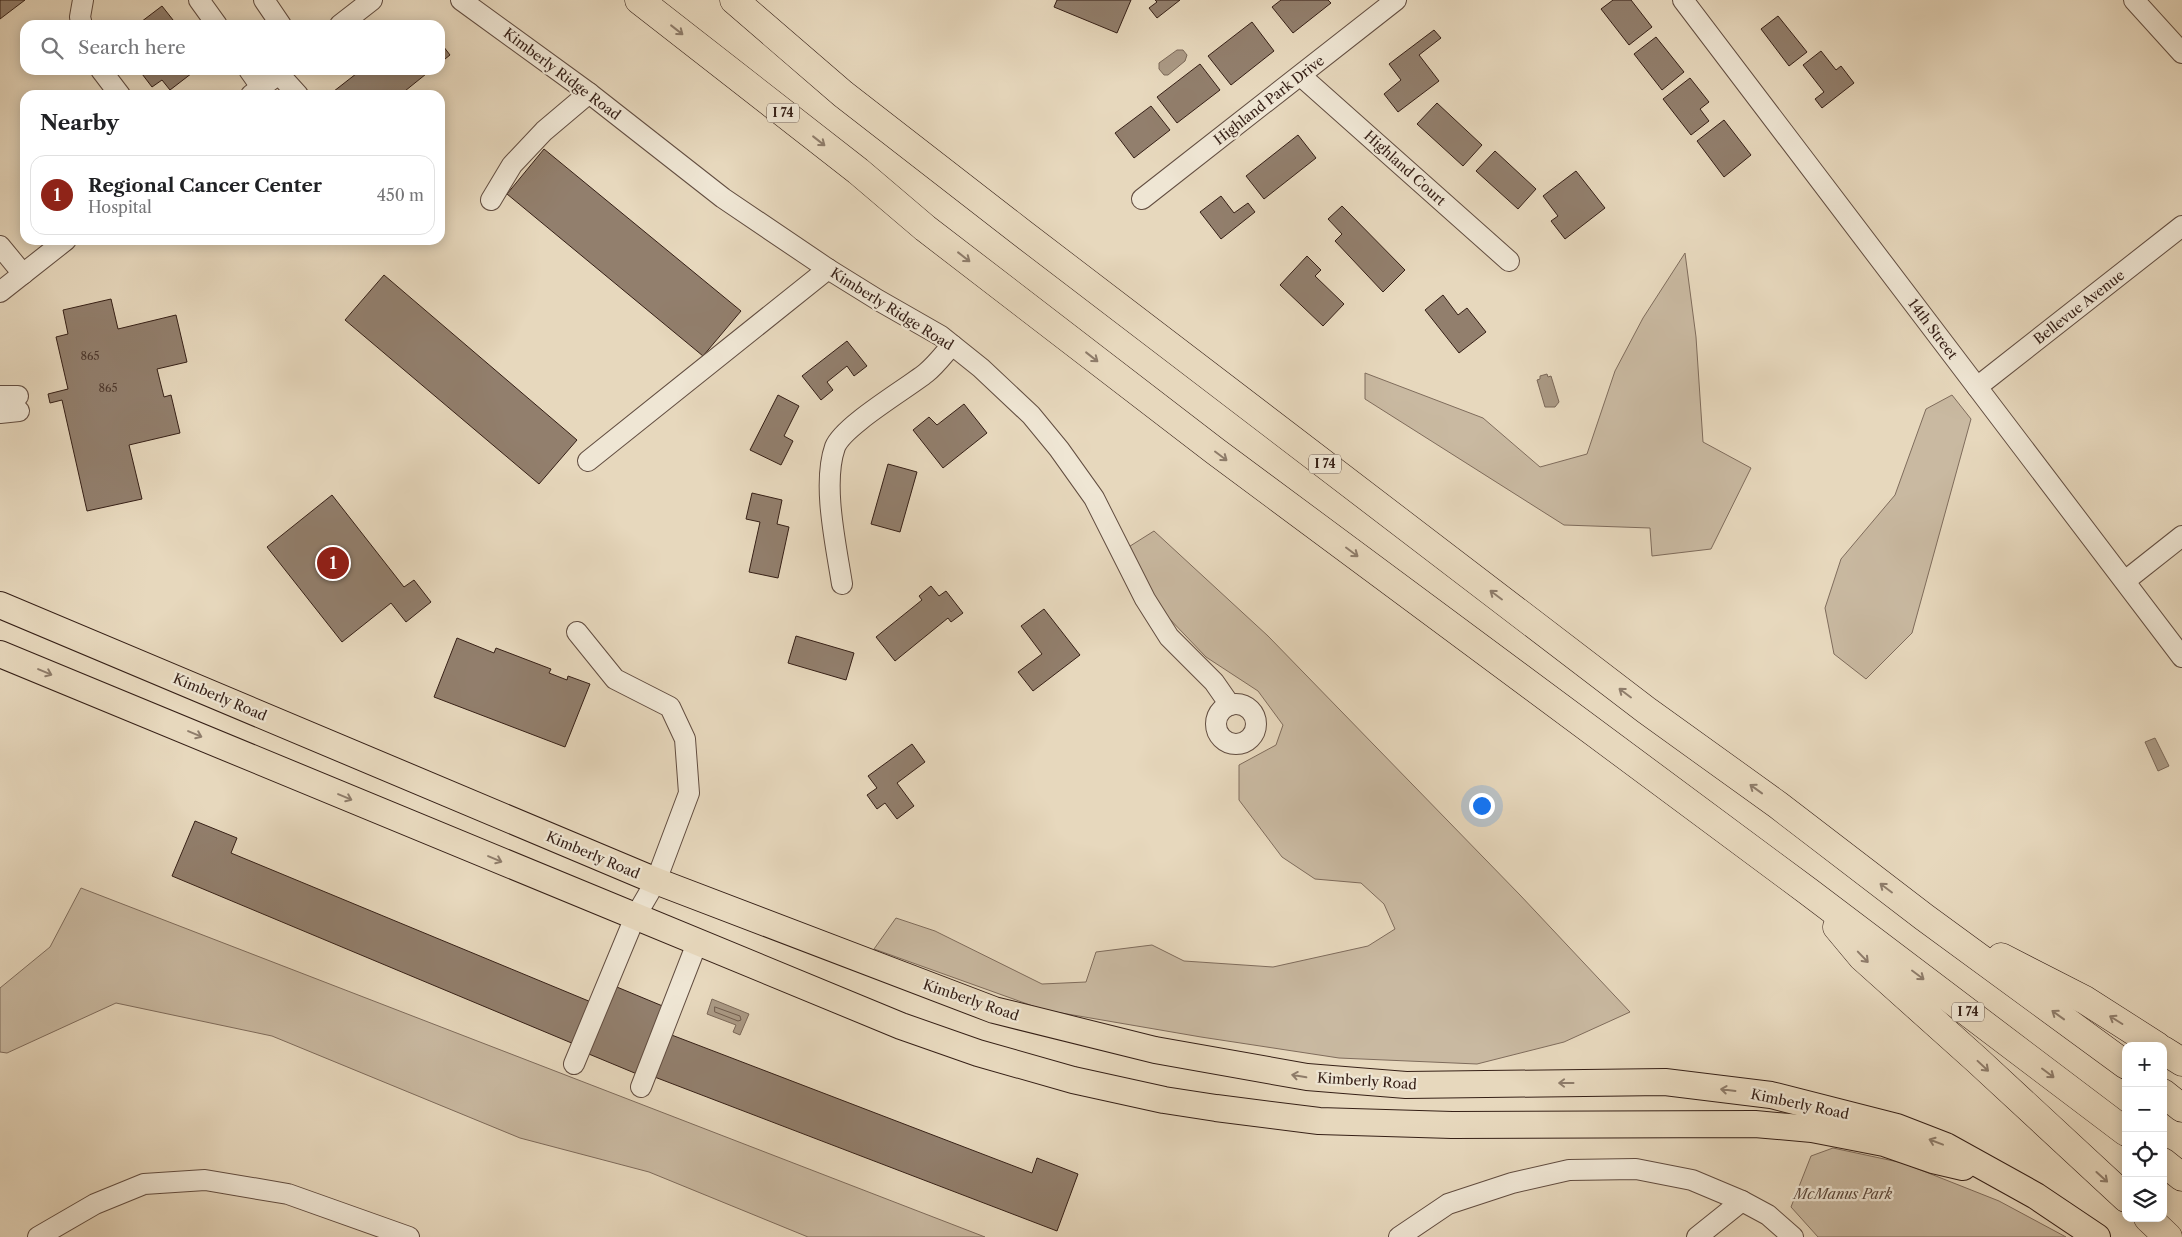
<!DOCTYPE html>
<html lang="en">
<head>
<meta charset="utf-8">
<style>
	:root { --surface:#fff; --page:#f6f6f6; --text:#202124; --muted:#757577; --line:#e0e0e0; --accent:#8f2418 }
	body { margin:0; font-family:"Libre Caslon Text",serif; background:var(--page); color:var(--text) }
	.controls { position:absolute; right:15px; bottom:15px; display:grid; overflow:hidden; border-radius:10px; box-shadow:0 2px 12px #0003 }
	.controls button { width:45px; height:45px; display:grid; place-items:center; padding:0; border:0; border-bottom:1px solid var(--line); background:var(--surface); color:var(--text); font:25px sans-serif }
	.you { position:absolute; left:1481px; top:805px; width:18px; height:18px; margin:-12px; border:4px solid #fff; border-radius:50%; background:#1a73e8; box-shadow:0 0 0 8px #1a73e833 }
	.badge { display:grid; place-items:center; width:32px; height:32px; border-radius:50%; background:var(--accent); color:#fff; font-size:16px; font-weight:700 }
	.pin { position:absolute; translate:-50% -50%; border:2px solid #fff; box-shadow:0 1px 5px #0006 }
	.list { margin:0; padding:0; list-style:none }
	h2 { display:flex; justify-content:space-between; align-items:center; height:65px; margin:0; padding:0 20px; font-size:21px }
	h2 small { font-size:16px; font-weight:400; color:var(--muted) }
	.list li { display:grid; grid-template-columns:32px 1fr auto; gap:15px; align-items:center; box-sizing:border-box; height:80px; margin:0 10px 10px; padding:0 10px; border:1px solid var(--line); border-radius:15px }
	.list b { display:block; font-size:19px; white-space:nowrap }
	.list p { margin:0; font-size:16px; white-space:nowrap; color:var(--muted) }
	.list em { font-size:16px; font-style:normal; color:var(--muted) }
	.icon { flex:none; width:28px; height:28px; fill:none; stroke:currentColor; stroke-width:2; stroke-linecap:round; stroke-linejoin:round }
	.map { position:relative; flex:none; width:2182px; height:1237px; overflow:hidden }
	.search { position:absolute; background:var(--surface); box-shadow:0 2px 12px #0003; left:20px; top:20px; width:425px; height:55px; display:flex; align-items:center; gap:12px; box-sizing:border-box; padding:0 18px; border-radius:15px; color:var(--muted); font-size:19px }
	.panel { position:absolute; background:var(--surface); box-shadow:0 2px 12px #0003; left:20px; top:90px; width:425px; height:155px; border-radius:15px }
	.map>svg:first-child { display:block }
	.green { fill:#c9b9a1; stroke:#7f6c5c }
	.water { fill:#aa9984; stroke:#7b6858 }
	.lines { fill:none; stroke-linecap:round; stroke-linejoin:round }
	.shore { stroke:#705c4d; stroke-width:1 }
	.building { fill:#927f6d; stroke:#351f16 }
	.minor-casing { stroke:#624d40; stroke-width:22 }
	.major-casing { stroke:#351f16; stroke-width:28 }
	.highway-casing { stroke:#351f16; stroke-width:29 }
	.minor { stroke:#efe6d4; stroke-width:20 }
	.major { stroke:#e7d8bd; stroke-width:26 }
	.highway { stroke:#e7d8bd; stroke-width:28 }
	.oneway { stroke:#8e7c6a }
	.labels { text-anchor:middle; stroke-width:4.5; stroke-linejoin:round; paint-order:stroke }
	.number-label { font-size:11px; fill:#4c372c }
	.shield { fill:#efe6d4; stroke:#6d5b4f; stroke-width:1 }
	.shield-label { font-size:12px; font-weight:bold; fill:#351f16 }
	.street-label { font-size:14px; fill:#351f16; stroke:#efe6d4 }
	.park-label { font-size:14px; font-style:italic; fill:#5a4639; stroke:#efe6d4 }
</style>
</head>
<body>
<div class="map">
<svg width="2182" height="1237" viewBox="0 0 2182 1237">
	<rect width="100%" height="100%" fill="#e7d8bd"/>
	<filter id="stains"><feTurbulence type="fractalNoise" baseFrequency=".004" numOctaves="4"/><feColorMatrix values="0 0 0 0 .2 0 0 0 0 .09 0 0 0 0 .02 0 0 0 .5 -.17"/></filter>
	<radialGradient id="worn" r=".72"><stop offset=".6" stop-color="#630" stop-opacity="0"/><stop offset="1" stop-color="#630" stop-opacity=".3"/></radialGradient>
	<g class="green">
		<path d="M1685,253L1696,337L1703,442L1751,468L1711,549L1652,556L1650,528L1564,525L1365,399V373L1483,418L1540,467L1587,454L1615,371L1643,318Z"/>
		<path d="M1952,395L1971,419L1912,633L1866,679L1834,654L1825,608L1841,559L1895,495L1926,409Z"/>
		<path d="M1154,531L1268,636L1520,895L1630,1012L1564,1042L1477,1064L1339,1058L1201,1037L1044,1010L874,949L896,918L935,931L1042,984L1086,982L1096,952L1152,945L1184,961L1273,967L1368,946L1395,929L1384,904L1361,883L1315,879L1282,857L1239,800V765L1276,745L1283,725L1258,691L1206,657L1164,613L1127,548Z"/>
		<path d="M81,888L985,1237H808L649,1172L520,1138L272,1036L116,1003L7,1053L0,1052V988L50,947Z"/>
		<path d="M1833,1148L1903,1163L1999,1201L2066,1237H1818L1791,1207L1811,1156Z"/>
	</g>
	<g class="water">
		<path d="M1177,50H1183L1187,55L1185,61L1168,75H1164L1159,69V63Z"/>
		<path d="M1547,374L1548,377L1551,376L1559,402L1555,407H1545L1537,380L1540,379V376Z"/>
		<path d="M2155,738L2169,766L2158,771L2145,742Z"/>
		<path d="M712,999L749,1014L740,1035L733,1032L736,1025L707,1014Z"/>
	</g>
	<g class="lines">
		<path class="shore" d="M715,1007L740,1016L741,1020L738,1021L715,1012Z"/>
	</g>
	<g class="building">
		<path d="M0,0H25L0,19Z"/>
		<path d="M1057,0H1131L1117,33L1054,7Z"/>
		<path d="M1155,0H1180L1157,18L1149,8L1157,2Z"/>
		<path d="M1281,0H1328L1331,3L1293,33L1272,7Z"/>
		<path d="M1613,0H1631L1652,27L1629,45L1601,9Z"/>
		<path d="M162,6L177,25H137Z"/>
		<path d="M1778,16L1807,52L1789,66L1761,29Z"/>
		<path d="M1252,22L1274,51L1231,85L1208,56Z"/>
		<path d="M1434,30L1441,38L1419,55L1439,81L1398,112L1384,94L1401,80L1389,64Z"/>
		<path d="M1656,37L1684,72L1662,90L1634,54Z"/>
		<path d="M440,42L450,55L440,63Z"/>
		<path d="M1821,51L1836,70L1841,66L1854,83L1822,108L1815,99L1824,92L1803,65Z"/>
		<path d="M1200,64L1220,90L1177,123L1157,97Z"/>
		<path d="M139,70H196L170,90L162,80L152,87Z"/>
		<path d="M361,70H431L400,95H329Z"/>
		<path d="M1690,78L1709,102L1700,109L1709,121L1691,135L1663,99Z"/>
		<path d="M1437,103L1482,145L1463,166L1417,124Z"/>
		<path d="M1151,106L1170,130L1134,158L1115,133Z"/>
		<path d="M1724,120L1751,155L1724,177L1697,141Z"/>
		<path d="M1298,135L1316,158L1264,199L1246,176Z"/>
		<path d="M544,149L741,311L703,356L507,194Z"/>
		<path d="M1495,151L1536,189L1518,209L1476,171Z"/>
		<path d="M1576,171L1605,208L1565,239L1551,221L1558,216L1543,196Z"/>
		<path d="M1221,196L1234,213L1248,203L1255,212L1221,239L1200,212Z"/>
		<path d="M1342,206L1405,270L1383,292L1335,241L1342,234L1328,219Z"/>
		<path d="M1307,256L1321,270L1315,276L1344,304L1323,326L1280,285Z"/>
		<path d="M384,275L577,440L539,484L345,320Z"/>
		<path d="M1443,295L1458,315L1467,308L1486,332L1459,353L1425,310Z"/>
		<path d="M111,299L118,329L176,315L187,362L157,369L164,397L171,395L180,433L129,445L142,499L87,511L62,400L50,403L48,394L68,389L56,337L68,334L63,310Z"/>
		<path d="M847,341L867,366L854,376L847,366L827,382L833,390L821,400L802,376Z"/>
		<path d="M778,395L799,406L784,436L793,441L781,465L750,450Z"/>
		<path d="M964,404L987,433L943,468L913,430L929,417L937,425Z"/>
		<path d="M888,464L917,472L900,532L871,524Z"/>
		<path d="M752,493L782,500L777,524L789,527L778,578L749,572L760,522L746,519Z"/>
		<path d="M332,495L404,587L414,580L431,602L406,622L391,603L342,642L267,547Z"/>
		<path d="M931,586L939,596L946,591L963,613L951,622L948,618L895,661L876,637L922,600L919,596Z"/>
		<path d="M1044,609L1080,655L1033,691L1018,672L1042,654L1021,626Z"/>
		<path d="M796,636L854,653L846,680L788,663Z"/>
		<path d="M457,638L494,653L496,648L551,669L549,673L567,680L568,676L590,684L565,747L434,697Z"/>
		<path d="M912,744L925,762L897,783L914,806L897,819L885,803L877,809L867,795L877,788L868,776Z"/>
		<path d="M195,821L237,838L231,853L591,1002L574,1044L172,876Z"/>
		<path d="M612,985L665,1007L637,1074L584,1052Z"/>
		<path d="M669,1034L1032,1173L1037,1158L1078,1174L1057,1231L652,1076Z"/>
	</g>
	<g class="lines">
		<defs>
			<g id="minor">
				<path d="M199,0L217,25"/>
				<path d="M264,0L281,25"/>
				<path d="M461,0L589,93L723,198L828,269L878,300L941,336L981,368L1031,415L1059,449L1094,498L1145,599L1169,637L1214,682L1230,705"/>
				<path d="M1683,0L2182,657"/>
				<path d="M2134,0L2182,53"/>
				<path d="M82,25L80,17L83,0"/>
				<path d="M340,25L372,0"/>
				<path d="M101,70L120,95"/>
				<path d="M249,70L261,87"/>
				<path d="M279,74L298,95"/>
				<path d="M1301,76L1509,261"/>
				<path d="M251,95L284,70"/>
				<path d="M1142,199L1396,0"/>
				<path d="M491,200L512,165L544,131L589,93"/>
				<path d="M0,246L23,274"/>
				<path d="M0,292L66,240"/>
				<path d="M1977,387L2182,226"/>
				<path d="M0,396H18"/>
				<path d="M0,413L19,411"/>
				<path d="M588,461L828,269"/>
				<path d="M2125,581L2182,536"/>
				<path d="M842,584C836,545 822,484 835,447C843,426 906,389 926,373C936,365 944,354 952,345"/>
				<circle cx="1236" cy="724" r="20"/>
				<path d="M574,1064L635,917L656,881L689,793L685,739L670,707L615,679L577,632"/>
				<path d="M641,1087L697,943"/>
				<path d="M38,1237L95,1204L144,1184L205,1180L288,1194L409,1237"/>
				<path d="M1399,1237L1448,1204L1512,1183L1569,1170L1636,1169L1692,1180L1742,1201L1768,1215L1793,1237"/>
				<path d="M1697,1237L1742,1201"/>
			</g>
			<g id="major">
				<path d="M0,605L656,881L994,1010L1155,1050L1307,1077L1406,1085L1665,1082L1771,1095L1897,1127L1946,1146L2036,1196L2097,1237"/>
				<path d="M0,654L901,1026L978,1053L1073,1080L1164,1100L1216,1108L1319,1121L1452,1125L1755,1124L1812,1129L1884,1143L1933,1160L1963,1167"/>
			</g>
			<g id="highway">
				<path d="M639,0L858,171L925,228L1215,451L1809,892L2126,1132"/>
				<path d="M734,0L843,94L1022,233L1646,710L1778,805L1924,917L2126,1065"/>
				<path d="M1837,927L1862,957L1977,1060L2126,1198"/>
				<path d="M2001,957L2085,1000L2157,1046"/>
				<path d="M2163,1050L2182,1062"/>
				<path d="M2163,1093L2182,1108"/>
				<path d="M2163,1162L2182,1177"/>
				<path d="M2148,1218L2168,1237"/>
			</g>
		</defs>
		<use href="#minor" class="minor-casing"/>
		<use href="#major" class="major-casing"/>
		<use href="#highway" class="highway-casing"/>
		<use href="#minor" class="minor"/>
		<use href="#major" class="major"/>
		<use href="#highway" class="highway"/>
	</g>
	<defs><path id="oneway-shaft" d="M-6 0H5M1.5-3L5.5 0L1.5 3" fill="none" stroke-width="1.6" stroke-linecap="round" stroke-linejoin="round" transform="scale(1.25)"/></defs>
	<g class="oneway">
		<use href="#oneway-shaft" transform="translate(677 30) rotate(38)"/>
		<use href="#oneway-shaft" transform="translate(819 141) rotate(38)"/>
		<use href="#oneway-shaft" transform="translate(964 257) rotate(38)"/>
		<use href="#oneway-shaft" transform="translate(1092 357) rotate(38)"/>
		<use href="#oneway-shaft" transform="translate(1221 456) rotate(37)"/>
		<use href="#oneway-shaft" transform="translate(1352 552) rotate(37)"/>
		<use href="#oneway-shaft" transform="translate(1496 595) rotate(-143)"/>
		<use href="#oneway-shaft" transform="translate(45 672) rotate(23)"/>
		<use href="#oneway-shaft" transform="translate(1625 693) rotate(-143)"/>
		<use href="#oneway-shaft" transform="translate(195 734) rotate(23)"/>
		<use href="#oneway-shaft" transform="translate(1756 789) rotate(-144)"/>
		<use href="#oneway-shaft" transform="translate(345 797) rotate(23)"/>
		<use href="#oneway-shaft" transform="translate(495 859) rotate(23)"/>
		<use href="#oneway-shaft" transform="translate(1886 888) rotate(-143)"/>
		<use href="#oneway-shaft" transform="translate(1863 957) rotate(46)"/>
		<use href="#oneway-shaft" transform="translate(1918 975) rotate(37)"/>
		<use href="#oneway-shaft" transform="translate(2058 1015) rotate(-144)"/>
		<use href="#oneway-shaft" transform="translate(2116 1020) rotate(-148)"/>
		<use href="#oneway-shaft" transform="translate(1983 1066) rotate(43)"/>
		<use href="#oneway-shaft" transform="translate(2048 1073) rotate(37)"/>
		<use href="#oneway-shaft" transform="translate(1299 1076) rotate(-170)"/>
		<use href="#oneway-shaft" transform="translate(1566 1083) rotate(180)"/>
		<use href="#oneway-shaft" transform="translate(1728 1090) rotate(-173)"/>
		<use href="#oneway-shaft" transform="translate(1936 1142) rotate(-159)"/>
		<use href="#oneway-shaft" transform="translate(2102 1177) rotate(42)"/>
	</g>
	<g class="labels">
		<g class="number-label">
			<text x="90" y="360">865</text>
			<text x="108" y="392">865</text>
		</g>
		<g class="shield">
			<rect x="767" y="103.5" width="32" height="19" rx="4"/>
			<rect x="1309" y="454.5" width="32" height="19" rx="4"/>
			<rect x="1952" y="1002.5" width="32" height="19" rx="4"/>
		</g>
		<g class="shield-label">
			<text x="783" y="117">I 74</text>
			<text x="1325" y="468">I 74</text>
			<text x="1968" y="1016">I 74</text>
		</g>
		<g class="street-label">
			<text transform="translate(562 74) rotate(37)" y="5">Kimberly Ridge Road</text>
			<text transform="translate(1269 100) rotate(-38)" y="5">Highland Park Drive</text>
			<text transform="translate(1405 168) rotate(42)" y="5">Highland Court</text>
			<text transform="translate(2079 307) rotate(-38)" y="5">Bellevue Avenue</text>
			<text transform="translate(892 309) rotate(32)" y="5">Kimberly Ridge Road</text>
			<text transform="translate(1933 329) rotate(53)" y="5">14th Street</text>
			<text transform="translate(220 697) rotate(23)" y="5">Kimberly Road</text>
			<text transform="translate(593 855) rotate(23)" y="5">Kimberly Road</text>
			<text transform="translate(971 1000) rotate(19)" y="5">Kimberly Road</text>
			<text transform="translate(1367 1081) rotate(4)" y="5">Kimberly Road</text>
			<text transform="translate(1800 1104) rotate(12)" y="5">Kimberly Road</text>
		</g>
		<g class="park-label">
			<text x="1843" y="1199">McManus Park</text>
		</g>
	</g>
	<rect width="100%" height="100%" filter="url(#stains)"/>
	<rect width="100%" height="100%" fill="url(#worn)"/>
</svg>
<div class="controls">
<button>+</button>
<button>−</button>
<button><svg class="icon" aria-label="locate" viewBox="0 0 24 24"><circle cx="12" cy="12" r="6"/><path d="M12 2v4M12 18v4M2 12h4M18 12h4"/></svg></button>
<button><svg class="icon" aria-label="layers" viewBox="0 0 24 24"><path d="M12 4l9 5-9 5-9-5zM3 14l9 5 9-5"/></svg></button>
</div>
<div class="you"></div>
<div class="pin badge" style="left:333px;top:563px">1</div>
<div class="search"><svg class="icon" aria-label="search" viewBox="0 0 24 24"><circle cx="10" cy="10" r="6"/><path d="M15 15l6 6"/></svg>Search here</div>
<section class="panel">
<h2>Nearby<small></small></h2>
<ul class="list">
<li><span class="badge">1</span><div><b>Regional Cancer Center</b><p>Hospital</p></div><em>450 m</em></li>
</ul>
</section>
</div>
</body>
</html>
